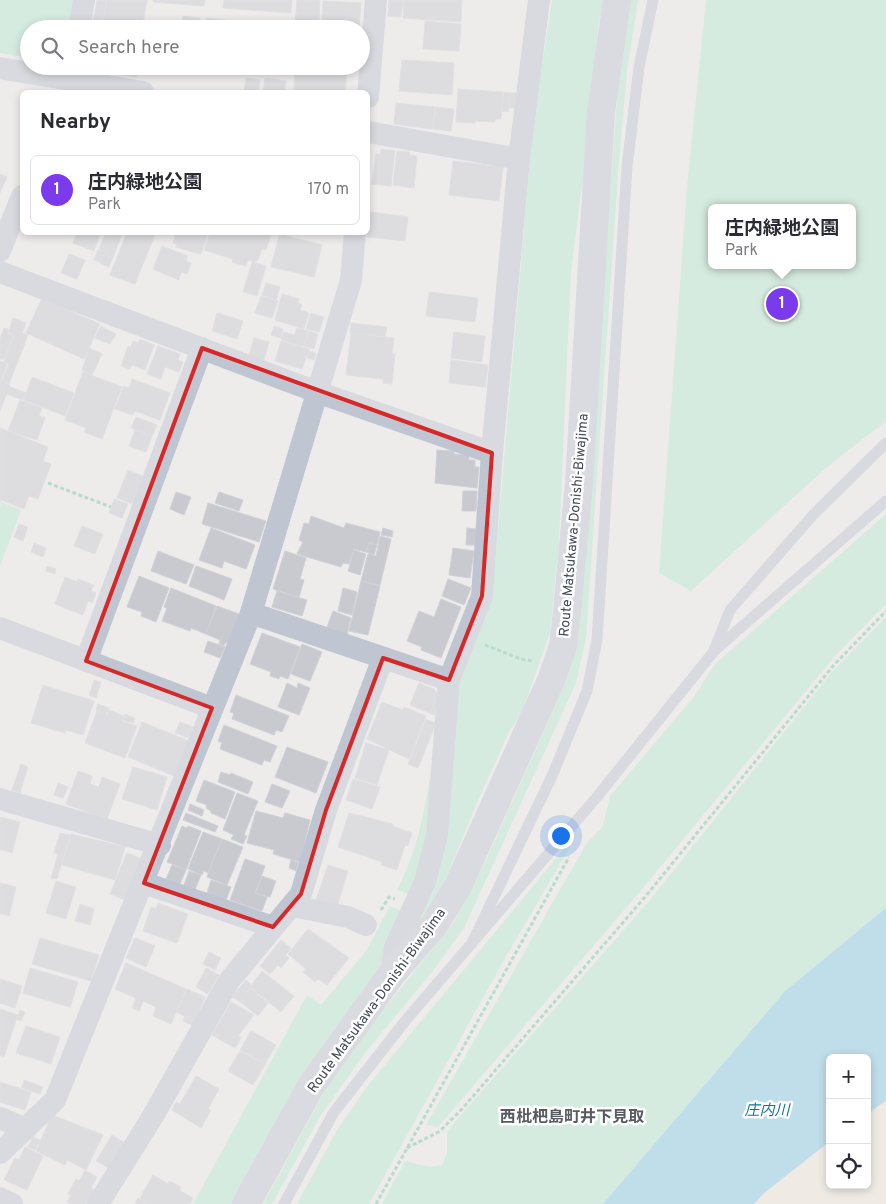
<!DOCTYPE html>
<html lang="en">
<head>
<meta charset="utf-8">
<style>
	:root { --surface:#fff; --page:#f2f2f3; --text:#2b2b33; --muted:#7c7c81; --line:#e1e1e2; --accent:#7c3aed }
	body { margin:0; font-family:Overpass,"Noto Sans JP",sans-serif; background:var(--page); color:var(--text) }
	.controls { position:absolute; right:15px; bottom:15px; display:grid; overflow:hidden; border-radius:8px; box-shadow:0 2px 8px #0003 }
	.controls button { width:45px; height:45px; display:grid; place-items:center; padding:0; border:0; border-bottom:1px solid var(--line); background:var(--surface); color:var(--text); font:25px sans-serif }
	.you { position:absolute; left:560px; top:835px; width:18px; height:18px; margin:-12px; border:4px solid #fff; border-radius:50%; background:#1a73e8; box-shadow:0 0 0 8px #1a73e833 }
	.badge { display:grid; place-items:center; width:32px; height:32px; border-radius:50%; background:var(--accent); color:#fff; font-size:16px; font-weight:700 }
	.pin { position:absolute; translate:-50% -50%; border:2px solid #fff; box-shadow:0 1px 5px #0006 }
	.popup { position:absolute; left:708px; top:204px; width:148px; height:65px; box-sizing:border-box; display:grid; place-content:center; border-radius:8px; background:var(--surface); filter:drop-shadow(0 1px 4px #0005); font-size:16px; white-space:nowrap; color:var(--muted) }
	.popup b { font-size:19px; color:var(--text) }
	.popup::after { content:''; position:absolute; left:50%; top:100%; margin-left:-10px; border:10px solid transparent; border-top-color:var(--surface) }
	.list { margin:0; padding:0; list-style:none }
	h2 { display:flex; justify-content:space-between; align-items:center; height:65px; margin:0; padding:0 20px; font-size:21px }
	h2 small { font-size:16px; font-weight:400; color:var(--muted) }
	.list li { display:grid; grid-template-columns:32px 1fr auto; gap:15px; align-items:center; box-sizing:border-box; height:70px; margin:0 10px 10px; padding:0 10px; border:1px solid var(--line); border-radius:8px }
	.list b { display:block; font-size:19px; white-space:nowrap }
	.list p { margin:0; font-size:16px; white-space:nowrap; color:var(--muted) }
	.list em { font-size:16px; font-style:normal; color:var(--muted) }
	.icon { flex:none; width:28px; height:28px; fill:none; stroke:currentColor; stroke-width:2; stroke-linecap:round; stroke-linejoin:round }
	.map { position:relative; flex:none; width:886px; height:1204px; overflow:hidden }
	.search { position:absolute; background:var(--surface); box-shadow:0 2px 8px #0003; left:20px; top:20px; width:350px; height:55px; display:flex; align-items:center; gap:12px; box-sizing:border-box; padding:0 18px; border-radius:28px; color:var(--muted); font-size:19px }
	.panel { position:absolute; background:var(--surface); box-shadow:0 2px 8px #0003; left:20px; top:90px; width:350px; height:145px; border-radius:8px }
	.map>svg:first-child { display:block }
	.green { fill:#b9ecd1; fill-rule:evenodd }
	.sand { fill:#f0ebdb }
	.water { fill:#87cce8 }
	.building { fill:#c8cad0; stroke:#cfd1d7 }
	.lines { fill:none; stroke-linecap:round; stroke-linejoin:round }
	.path { stroke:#73c9a6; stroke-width:3; stroke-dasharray:4 2.5; stroke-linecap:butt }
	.service { stroke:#bfc6d1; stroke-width:11 }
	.minor { stroke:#bfc6d1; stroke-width:22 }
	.secondary { stroke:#bec7d4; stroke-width:28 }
	.marked { fill:none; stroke:#d62828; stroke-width:4; stroke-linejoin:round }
	.labels { text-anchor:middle; stroke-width:5; stroke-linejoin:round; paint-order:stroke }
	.street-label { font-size:14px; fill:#444d58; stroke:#fff }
	.water-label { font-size:15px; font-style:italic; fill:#10759f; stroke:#fff }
	.quarter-label { font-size:16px; font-weight:bold; fill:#585b60; stroke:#fff }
</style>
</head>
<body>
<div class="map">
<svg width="886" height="1204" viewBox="0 0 886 1204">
	<rect width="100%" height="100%" fill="#eeebeb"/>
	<g class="green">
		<path d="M0,0H75L70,29H29V58L0,53Z"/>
		<path d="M552,0H604L598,26L591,114L571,272L559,542L550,633L522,712L509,732L476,805L447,876L429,911L411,932L454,721L462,669L492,599L533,124Z"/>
		<path d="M631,0H638L627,72L619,161L586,638L576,683L464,928L433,971L365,1053L321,1115L272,1204H263L333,1076L352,1049L453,923L487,858L564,686L571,668L579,622L619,71Z"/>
		<path d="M706,0H886V421L826,468L691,591L659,573L687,187ZM712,208H852V265H712Z"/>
		<path d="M1,502L21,510L0,566V506Z"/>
		<path d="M886,514V604L835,656L638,894L438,1127L426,1125L586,844L603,826L610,796L693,698L715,664Z"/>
		<path d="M886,617V908L785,991L603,1204H382L405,1161L430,1167L442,1165L447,1153V1131L650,900L831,673Z"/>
		<path d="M431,771L428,836L411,895L397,890C417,852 424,813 431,771Z"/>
		<path d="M568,844L570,847L504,960L369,1204H297L337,1130L369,1084Z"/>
		<path d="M390,906L405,912L383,966L262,1146L232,1204H193L307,995L321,1005L366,951Z"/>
	</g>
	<path class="sand" d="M886,1101V1204H754L763,1194L830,1141V1185H867V1114Z"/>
	<path class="water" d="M886,908V1101L867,1114V1058H830V1141L763,1194L754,1204H603L785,991Z"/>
	<g class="building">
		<path d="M97,0H106L102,29H92Z"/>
		<path d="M107,0H147L142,29H102Z"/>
		<path d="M153,0H205L204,6L153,2Z"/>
		<path d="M224,0H292L291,13L223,8Z"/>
		<path d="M297,0H320L319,25L295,24Z"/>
		<path d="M389,0H403L401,17L388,16Z"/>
		<path d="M404,0H462L461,22L403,18Z"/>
		<path d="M323,1L361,3L359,29H321Z"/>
		<path d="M183,16L200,18V22L204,23L203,29H181Z"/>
		<path d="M206,18L226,20L225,29H204Z"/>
		<path d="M425,21L461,24L459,51L423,49Z"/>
		<path d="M227,24L246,26V29H227Z"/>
		<path d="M272,25L290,28V29H271Z"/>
		<path d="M402,60L454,63L452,95L399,91Z"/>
		<path d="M105,66H138L136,77L104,71Z"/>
		<path d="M242,66H262V70Z"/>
		<path d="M266,66H288L287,74L266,71Z"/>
		<path d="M295,66H347L345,92H294Z"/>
		<path d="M246,78L260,80L258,92H244Z"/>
		<path d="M265,78L286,81L284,92H263Z"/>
		<path d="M458,89L503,92L501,119H495V122L475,121V123L456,122Z"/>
		<path d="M504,92L510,93L508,112L502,111Z"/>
		<path d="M510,93H516L515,108H509Z"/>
		<path d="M396,103L435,107L432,129L394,124Z"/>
		<path d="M436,107L454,109L451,131L433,129Z"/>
		<path d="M381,149L395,151L391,186L372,184L376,154L380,155Z"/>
		<path d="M397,151L410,152L409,155L417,156L414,188L393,185Z"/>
		<path d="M453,161L503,167L499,201L449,195Z"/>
		<path d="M0,174L7,177L0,193Z"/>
		<path d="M370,212L408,217L405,241L367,237Z"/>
		<path d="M77,232H101L94,251L73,243Z"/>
		<path d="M106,232H123L109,267L100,263L105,252L99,249Z"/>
		<path d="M127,232H156L135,284L110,275Z"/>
		<path d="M176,232H208L202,252L200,254L176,247V244L173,243Z"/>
		<path d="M210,232H272L266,250L262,249L257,262L248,260L246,266L232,262L233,259L204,250Z"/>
		<path d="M280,232H287L286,236L322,245L314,277L271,267Z"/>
		<path d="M162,246L188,256L186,261L191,263L187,274L181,272L179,280L153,269Z"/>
		<path d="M98,250L105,252L100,262L94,260Z"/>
		<path d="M69,254L85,260L77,279L61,273Z"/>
		<path d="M252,262L266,266L257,296L243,292Z"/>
		<path d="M266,283L280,287L276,300L262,295Z"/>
		<path d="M429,292L478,298L475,322L426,316Z"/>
		<path d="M282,294L299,299L298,303L302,304L300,310L309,313L304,329L275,320Z"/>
		<path d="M261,296L278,301L272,318L255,313Z"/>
		<path d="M42,298L100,324L84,359L26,333Z"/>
		<path d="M217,313L243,321L237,339L212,331Z"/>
		<path d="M311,313L324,317L319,332L306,329Z"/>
		<path d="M13,318L26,323L22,333L28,335L9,384L2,381L9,364L4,362L14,335L8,333Z"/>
		<path d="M351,323L387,327L385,337L350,333Z"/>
		<path d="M101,326L116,334L110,344L95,338Z"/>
		<path d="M274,326L283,329L281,338L271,335Z"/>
		<path d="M4,328L8,329L7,333L13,335L4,360L0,359V339Z"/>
		<path d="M297,328L308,331L303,347L281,340L284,332L294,335Z"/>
		<path d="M309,331L318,334L314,349L304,346Z"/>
		<path d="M454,332L485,336L482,362L451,358Z"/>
		<path d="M351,333L394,338L392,354H395L392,384L383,383V379L346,375Z"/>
		<path d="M254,338L269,342L264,360L249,355Z"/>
		<path d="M140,339L154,345L145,370L132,365L130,369L121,366L128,346L131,347L133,341L138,343Z"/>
		<path d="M281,341L309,349L302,369L275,361Z"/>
		<path d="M158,346L180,354L178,360L183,362L179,372L165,367L161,379L147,374Z"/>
		<path d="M89,348L102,354L92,375L82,370Z"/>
		<path d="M309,351L316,353L314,360L307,358Z"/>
		<path d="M451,360L488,365L485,387L449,383Z"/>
		<path d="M0,361L7,364L1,381L0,380Z"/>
		<path d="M83,372L122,387L102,439L84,432L86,428L65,420Z"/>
		<path d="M32,377L74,393L65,416L24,400Z"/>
		<path d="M132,379L170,393L160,420L135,411L133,415L115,409L124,386L129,388Z"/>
		<path d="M0,381L10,385L0,411Z"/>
		<path d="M10,387L26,393L23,400L7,394Z"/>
		<path d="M20,400L42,408L39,416L45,418L37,440L8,431Z"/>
		<path d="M136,417L157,425L152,436L131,428Z"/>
		<path d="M0,428L48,447L43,461L51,464L38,499L29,496L24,509L1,500L0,502Z"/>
		<path d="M135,430L152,436L146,452L129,446Z"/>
		<path d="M437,450L454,451V454L469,455V460H475V467H479L477,488L435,483Z"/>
		<path d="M128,470L143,476L132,504L117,498Z"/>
		<path d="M463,491H477L476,511H462Z"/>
		<path d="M176,492L191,497L184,515L170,509Z"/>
		<path d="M219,492L243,500L239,511L215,503Z"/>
		<path d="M114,499L128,504L122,518L109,513Z"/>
		<path d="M208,503L266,521L259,542L202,524Z"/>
		<path d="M311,516L344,528L346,523L380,532L377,545L369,542L366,552L354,549L349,564L343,563L341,567L297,554L303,542L299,540L304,523L309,524Z"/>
		<path d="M19,524L28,527L23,541L14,537Z"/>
		<path d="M82,526L103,534L95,554L74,546Z"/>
		<path d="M211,528L255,545L246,569L224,561L222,568L199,560Z"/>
		<path d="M383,528L393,531L392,537L381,535Z"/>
		<path d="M467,528L476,529L475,545H466Z"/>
		<path d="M380,536L391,539L380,585L361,581L368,554L376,556Z"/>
		<path d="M34,543L46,548L43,557L31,552Z"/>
		<path d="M369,543L377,545L374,555L366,552Z"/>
		<path d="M453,548L474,551L470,578L449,575Z"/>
		<path d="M354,550L366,554L360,575L348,571Z"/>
		<path d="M158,551L194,565L186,584L151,571Z"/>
		<path d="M285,551L306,558L300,579L304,580L299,597L273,589Z"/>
		<path d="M47,566L56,569L55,574L46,571Z"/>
		<path d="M196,566L232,579L224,600L189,586Z"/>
		<path d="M139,576L169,588L156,622L141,616L142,612L127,607Z"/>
		<path d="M65,577L77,582L78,579L94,585L91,591L96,593L92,603L88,601L83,615L55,604Z"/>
		<path d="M448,579L471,588L464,605L442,596Z"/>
		<path d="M361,581L380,586L368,635L349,631Z"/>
		<path d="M171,588L216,606L206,634L191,628L190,631L162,621L167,608L164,607Z"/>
		<path d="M343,588L357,592L352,615L338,611Z"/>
		<path d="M277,591L307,600L302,616L272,607Z"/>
		<path d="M441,599L461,607L441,658L421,650L422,647L407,641L419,611L434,617Z"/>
		<path d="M217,606L239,614L229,643L226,642L224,646L219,644L220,640L206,634Z"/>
		<path d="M333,611L351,618L347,635L327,627Z"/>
		<path d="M262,633L300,647L288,679L280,676L279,679L270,676L271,672L250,664Z"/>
		<path d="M208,641L225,647L220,658L204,652Z"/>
		<path d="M302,644L322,652L310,681L291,674Z"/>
		<path d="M94,680L101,682L96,698L89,695Z"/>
		<path d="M287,683L297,688L298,683L310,688L299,715L278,707Z"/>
		<path d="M419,683L434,689L438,697L434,715L410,705Z"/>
		<path d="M43,685L94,701L83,735L66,730L65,733L31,723Z"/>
		<path d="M236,695L289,716L282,732L276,730L274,735L232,719L234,713L230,712Z"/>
		<path d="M382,702L403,710L404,707L426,716L409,759L367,739Z"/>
		<path d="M98,704L109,708L106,714L96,710Z"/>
		<path d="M109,710L124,716L122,721L137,726L125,758L85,743L97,711L107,715Z"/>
		<path d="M125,714L135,718L133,723L123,720Z"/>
		<path d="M426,719L436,723L418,768L408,764Z"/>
		<path d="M142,722L189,741L174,776L128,757Z"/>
		<path d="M180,722L193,727L189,738L175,733Z"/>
		<path d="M224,725L277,746L270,762L264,760L262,765L220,749L222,743L218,741Z"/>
		<path d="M366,743L389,750L377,785L355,778Z"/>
		<path d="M287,747L328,762L316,793L275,777Z"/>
		<path d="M21,764L28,767L20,793L12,790Z"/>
		<path d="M133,767L167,777L157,810L122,799Z"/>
		<path d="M78,771L92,776L90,784L99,787L102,777L120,784L107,819L66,804Z"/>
		<path d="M221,772L230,775L231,773L253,782L248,794L218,782Z"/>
		<path d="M353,779L380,787L372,809L346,800Z"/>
		<path d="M204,780L235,792L225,819L211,813V811L206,808L207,805L196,801Z"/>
		<path d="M58,783L68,787L63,798L54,795Z"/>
		<path d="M272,784L290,791L282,808L265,802Z"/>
		<path d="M237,793L258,801L244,835L247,836L243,844L231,839L234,835L223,830Z"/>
		<path d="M190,804L204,810L202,816L188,810Z"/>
		<path d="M256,811L283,818L285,813L310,820L300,862L273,854L274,850L247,843Z"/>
		<path d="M186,813L218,826L215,832L183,820Z"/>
		<path d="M349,813L393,824L392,826L412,833L408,846L405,845L397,870L381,865L382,862L338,847Z"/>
		<path d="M0,817L20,822L12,853L0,849Z"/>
		<path d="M182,826L187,828L188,826L201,831L186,870L167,862Z"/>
		<path d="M203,832L222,839L208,873L204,871L202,875L188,869Z"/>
		<path d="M60,833L70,835L57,879L51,878L58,854L54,853Z"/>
		<path d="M71,834L125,847L115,880L62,865Z"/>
		<path d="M222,839L243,847L227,885L207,877Z"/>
		<path d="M127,853L142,859L125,900L110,894Z"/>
		<path d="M245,859L265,866L255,893L267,897L262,911L230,900Z"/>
		<path d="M291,860L298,862L296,871L289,868Z"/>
		<path d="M172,865L186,870L180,884L166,879Z"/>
		<path d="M328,865L348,871L337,907L316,900Z"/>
		<path d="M189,871L201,875L195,890L184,885Z"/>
		<path d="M262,876L276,881L270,897L256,893Z"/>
		<path d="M211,880L231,887L226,900L207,893Z"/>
		<path d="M56,881L76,887L66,919L46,913Z"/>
		<path d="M0,883L16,887L9,916L0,913Z"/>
		<path d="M158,903L188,914L177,943L143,931L151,907L156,909Z"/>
		<path d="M80,904L94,909L90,925L75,921Z"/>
		<path d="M308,929L349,958L327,985L318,979L315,982L303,972L306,969L288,954Z"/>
		<path d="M40,938L99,955L91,981L32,964Z"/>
		<path d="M135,938L155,946L146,967L126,958Z"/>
		<path d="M281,940L291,948L286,955L289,958L281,968L278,965L270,974L260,966Z"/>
		<path d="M209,952L221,958L215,970L203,964Z"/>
		<path d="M126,963L186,989L171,1024L153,1016L156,1007L143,1001L139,1011L132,1008L136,998L115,989Z"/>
		<path d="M30,968L78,982L70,1007L23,993Z"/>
		<path d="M206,968L219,975L208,994L196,987Z"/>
		<path d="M262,971L294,996L281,1012L250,987Z"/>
		<path d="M0,979L22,986L15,1008L0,1003Z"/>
		<path d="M246,980L251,984L250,988L239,1001L232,997Z"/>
		<path d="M250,988L268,1003L258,1016L239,1001Z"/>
		<path d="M187,989L205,997L195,1021L176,1012Z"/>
		<path d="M231,1002L254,1015L238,1036L241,1038L235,1048L212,1035Z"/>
		<path d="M0,1009L18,1015L4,1057L0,1055Z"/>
		<path d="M20,1010L25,1012L21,1021L16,1019Z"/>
		<path d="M185,1016L194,1020L192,1025L183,1021Z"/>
		<path d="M26,1026L60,1037L51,1064L16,1053Z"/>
		<path d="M251,1031L276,1045L265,1064L240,1050Z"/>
		<path d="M240,1051L265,1065L253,1085L228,1071Z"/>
		<path d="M196,1076L219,1089L208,1109L211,1110L201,1128L172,1110L176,1102L180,1104Z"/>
		<path d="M24,1080L43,1087L40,1094L22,1088Z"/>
		<path d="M0,1082L31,1092L25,1110L0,1102Z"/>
		<path d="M52,1115L103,1135L86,1170L67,1160L65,1165L36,1151Z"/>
		<path d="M112,1135L125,1143L110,1169L96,1161Z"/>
		<path d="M33,1137L40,1140L35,1150L28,1147Z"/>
		<path d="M25,1147L43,1156L27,1190L4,1180L15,1158L19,1160Z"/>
		<path d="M85,1170L97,1177L91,1188L94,1190L86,1204H71L67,1202L71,1195L68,1194L76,1179L79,1181Z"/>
		<path d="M153,1175L168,1184L169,1181L181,1187L179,1190L193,1198L190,1204H150L140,1198Z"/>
		<path d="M138,1198L149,1204H135Z"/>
	</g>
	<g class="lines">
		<g class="path">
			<path d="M48,483L111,507"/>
			<path d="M485,645L521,659L533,661"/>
			<path d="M381,910L389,897L395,899"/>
			<path d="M407,1148L440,1131L462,1109L645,897L833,666L886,611"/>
			<path d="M376,1204L569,857"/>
		</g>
		<g class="service">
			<path d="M715,648L730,610L813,515L886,443"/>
			<path d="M472,943L552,776L587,691L597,640L627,167L639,67L653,0"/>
			<path d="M284,1204L334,1112L406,1020L596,798L715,650L886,501"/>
		</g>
		<g class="minor">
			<path d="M79,29L84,0"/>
			<path d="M0,68L143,92"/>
			<path d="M368,97L376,0"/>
			<path d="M368,132L519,159"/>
			<path d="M0,251L22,196"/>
			<path d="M0,272L317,392L492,453"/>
			<path d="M251,613L449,680"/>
			<path d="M0,628L212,708"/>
			<path d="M86,661L202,348"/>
			<path d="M0,799L160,845"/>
			<path d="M144,883L273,927"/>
			<path d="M292,906L348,917L366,925"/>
			<path d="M391,975L395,947L425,882L437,835L449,680L482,596L492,453L519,159L539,0"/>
			<path d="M0,1118L26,1129"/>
			<path d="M0,1153L55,1100L251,613L351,280L355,232"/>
			<path d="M0,1198L12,1204"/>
			<path d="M98,1204L153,1116L229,981L301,894L326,810L383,658"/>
		</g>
		<path class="secondary" d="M246,1204L311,1086L391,975L434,925L458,886L552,678L563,646L567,611L579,483L601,112L617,0"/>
	</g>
	<path d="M0 0H886V1204H0ZM202,348L492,453L482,596L449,680L383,658L326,810L301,894L273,927L144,883L212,708L86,661Z" fill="#eeebeb" fill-opacity=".55" fill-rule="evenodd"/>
	<path class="marked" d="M202,348L492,453L482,596L449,680L383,658L326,810L301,894L273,927L144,883L212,708L86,661Z"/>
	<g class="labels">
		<g class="street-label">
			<text transform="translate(573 525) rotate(-85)" y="5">Route Matsukawa-Donishi-Biwajima</text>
			<text transform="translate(376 1000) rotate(-54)" y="5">Route Matsukawa-Donishi-Biwajima</text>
		</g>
		<g class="water-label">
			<text x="767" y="1115">庄内川</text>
		</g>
		<g class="quarter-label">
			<text x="572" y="1122">西枇杷島町井下見取</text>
		</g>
	</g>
</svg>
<div class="controls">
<button>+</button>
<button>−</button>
<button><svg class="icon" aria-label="locate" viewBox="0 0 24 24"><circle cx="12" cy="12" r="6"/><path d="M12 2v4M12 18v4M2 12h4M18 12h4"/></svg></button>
</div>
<div class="you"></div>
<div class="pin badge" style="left:782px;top:304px">1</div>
<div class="popup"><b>庄内緑地公園</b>Park</div>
<div class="search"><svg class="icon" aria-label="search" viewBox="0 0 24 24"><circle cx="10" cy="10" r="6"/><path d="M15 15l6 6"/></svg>Search here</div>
<section class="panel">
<h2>Nearby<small></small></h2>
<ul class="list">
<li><span class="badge">1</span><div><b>庄内緑地公園</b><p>Park</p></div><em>170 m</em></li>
</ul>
</section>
</div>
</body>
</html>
